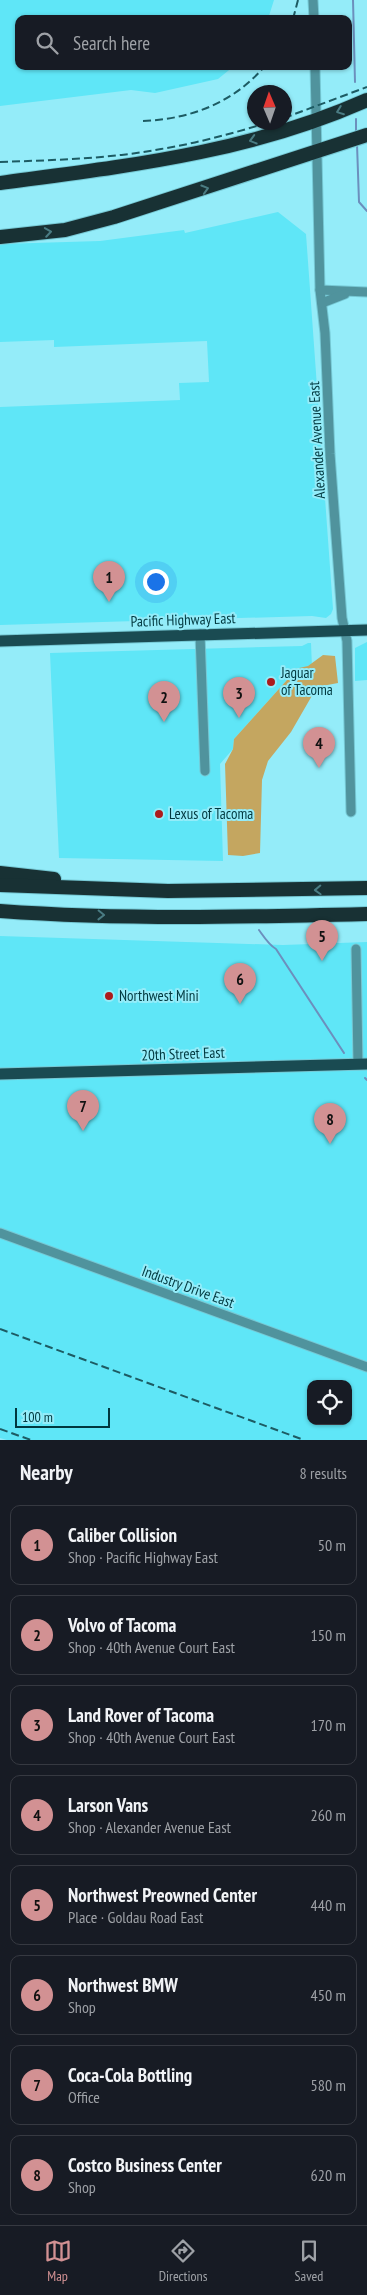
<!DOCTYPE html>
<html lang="en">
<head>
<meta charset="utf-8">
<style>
	:root { --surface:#171b24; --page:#20242c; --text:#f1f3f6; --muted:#9ea1a6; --line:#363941; --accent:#d29193 }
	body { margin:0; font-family:"PT Sans Narrow",sans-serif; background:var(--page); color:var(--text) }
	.controls { position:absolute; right:15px; bottom:15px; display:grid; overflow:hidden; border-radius:10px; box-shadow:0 1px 4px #0004 }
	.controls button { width:45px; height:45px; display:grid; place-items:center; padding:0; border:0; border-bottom:1px solid var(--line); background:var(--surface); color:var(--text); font:25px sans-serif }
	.compass { position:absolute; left:247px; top:85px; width:45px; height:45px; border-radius:50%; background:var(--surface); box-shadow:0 1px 4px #0004; rotate:358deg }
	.scale { position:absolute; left:15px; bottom:12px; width:95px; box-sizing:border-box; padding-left:5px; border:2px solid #00383f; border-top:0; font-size:14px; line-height:18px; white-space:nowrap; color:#00383f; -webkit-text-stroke:4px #94ecf9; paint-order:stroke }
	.you { position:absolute; left:155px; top:581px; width:18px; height:18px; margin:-12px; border:4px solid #fff; border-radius:50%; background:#1a73e8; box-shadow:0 0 0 8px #1a73e833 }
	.badge { display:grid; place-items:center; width:32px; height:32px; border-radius:50%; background:var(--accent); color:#111; font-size:16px; font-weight:700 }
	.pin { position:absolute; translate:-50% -41px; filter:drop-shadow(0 1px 2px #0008) }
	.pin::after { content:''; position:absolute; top:26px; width:18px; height:15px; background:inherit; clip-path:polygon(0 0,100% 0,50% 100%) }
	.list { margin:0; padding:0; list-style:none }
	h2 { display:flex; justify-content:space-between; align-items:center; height:65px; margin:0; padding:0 20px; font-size:21px }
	h2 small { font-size:16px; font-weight:400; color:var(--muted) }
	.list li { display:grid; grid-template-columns:32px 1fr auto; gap:15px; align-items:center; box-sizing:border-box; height:80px; margin:0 10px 10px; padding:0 10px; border:1px solid var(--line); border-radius:10px }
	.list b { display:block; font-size:19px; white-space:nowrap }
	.list p { margin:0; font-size:16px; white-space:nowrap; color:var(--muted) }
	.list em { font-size:16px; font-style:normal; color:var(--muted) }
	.icon { flex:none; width:28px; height:28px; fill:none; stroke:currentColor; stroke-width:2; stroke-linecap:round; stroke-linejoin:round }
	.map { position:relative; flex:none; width:367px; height:1440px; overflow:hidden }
	.search { position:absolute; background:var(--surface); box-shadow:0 1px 4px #0004; left:15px; right:15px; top:15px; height:55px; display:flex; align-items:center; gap:12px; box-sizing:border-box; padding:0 18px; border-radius:10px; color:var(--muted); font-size:19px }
	.sheet { height:785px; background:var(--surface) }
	nav { display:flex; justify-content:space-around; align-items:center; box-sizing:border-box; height:70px; border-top:1px solid var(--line); background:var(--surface); font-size:14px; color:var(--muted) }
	nav a { display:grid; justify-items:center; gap:2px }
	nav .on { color:var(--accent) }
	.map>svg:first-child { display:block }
	.built { fill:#5fe6f7; fill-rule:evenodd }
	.forest { fill:#c4a660 }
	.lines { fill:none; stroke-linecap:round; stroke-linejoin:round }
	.stream { stroke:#6c8fbd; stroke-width:2 }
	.minor-casing { stroke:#76c8d4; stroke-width:11 }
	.major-casing { stroke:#76c8d4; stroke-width:13 }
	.highway-casing { stroke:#76c8d4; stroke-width:16 }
	.minor { stroke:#50939d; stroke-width:9 }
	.major { stroke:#1a4b52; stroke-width:11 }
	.highway { stroke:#183134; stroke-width:14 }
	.rail { stroke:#1d5b63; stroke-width:2; stroke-dasharray:8 4; stroke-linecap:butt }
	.oneway { stroke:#4a7c83 }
	.poi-dot { fill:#ac1a1b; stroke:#94ecf9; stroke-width:2 }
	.labels { text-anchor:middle; stroke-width:4; stroke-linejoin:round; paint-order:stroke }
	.street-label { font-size:15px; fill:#00383f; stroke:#94ecf9 }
	.poi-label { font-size:15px; fill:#00383f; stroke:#94ecf9; text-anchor:start }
</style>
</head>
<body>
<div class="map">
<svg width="367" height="1440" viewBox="0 0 367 1440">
	<rect width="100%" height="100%" fill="#94ecf9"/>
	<g class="built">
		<path d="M0,0H274L268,19H19V66H234L218,79L155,93L131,90L0,106Z"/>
		<path d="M278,212L306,234L333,609L331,614L326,618L312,616L0,625V407L180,400L179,383L209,382L207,341L54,347V340L0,342V244L100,241L184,230L185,233Z"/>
		<path d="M367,642V680L355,681V648Z"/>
		<path d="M308,643H311L312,668L295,671L234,739L233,749L220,764L223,861L59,858L50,653L302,646Z"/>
		<path d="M0,936L283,945L367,942V1440H7L0,1438ZM311,1384H348V1421H311Z"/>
	</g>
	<path class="forest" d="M323,655L335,656L338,683L317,687L291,732L268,761L262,780L260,853L243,856L228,855L225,764L233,749L234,739L295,671V669L308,666Z"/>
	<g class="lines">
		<g class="stream">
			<path d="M353,0L355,82"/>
			<path d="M356,119V132"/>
			<path d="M357,144L359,202L367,211"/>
			<path d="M259,930C264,937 269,945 276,949L344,1053"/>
			<path d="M365,1078L367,1080"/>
		</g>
		<defs>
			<g id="minor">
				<path d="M313,0L314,19"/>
				<path d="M315,66L320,290L325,333L330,454L342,618L347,641L351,812"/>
				<path d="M320,290L367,292"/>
				<path d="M322,303L345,294"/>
				<path d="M200,634L205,771"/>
				<path d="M356,949L358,1064"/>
				<path d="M0,1233L367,1367"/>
			</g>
			<g id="major">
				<path d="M0,641L367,630"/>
				<path d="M0,1074L367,1064"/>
			</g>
			<g id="highway">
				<path d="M0,183C127,166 248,153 367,100"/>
				<path d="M0,237L65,230L114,217L367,135"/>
				<path d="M0,873L54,879"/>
				<path d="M0,885L168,891L367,888"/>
				<path d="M0,911C122,920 245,917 367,914"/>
			</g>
		</defs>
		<use href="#minor" class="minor-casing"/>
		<use href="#major" class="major-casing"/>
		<use href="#highway" class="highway-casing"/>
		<use href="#minor" class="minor"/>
		<use href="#major" class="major"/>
		<use href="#highway" class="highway"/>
		<g class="rail">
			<path d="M293,19L298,0"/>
			<path d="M284,118L367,87"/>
			<path d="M143,121C191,119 233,103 265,66"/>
			<path d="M0,162C54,160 108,159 161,149C198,143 234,133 270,122"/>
			<path d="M0,1329L304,1440"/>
			<path d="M0,1429L31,1440"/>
		</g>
	</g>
	<defs><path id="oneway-chevron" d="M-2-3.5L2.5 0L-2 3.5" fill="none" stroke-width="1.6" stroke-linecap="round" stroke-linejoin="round" transform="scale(1.25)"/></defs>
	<g class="oneway">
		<use href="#oneway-chevron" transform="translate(340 111) rotate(159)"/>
		<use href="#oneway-chevron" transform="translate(253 140) rotate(164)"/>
		<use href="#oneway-chevron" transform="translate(205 189) rotate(-17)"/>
		<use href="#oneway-chevron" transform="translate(48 232) rotate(-9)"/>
		<use href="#oneway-chevron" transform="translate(318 890) rotate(178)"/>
		<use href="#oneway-chevron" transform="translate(101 915) rotate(1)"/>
	</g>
	<g class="poi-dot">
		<circle cx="271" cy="682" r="5"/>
		<circle cx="159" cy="814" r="5"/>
		<circle cx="109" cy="996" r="5"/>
	</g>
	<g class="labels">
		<g class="street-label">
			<text transform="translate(317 440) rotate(-93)" y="5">Alexander Avenue East</text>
			<text transform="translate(183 620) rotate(-2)" y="5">Pacific Highway East</text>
			<text transform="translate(183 1054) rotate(-2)" y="5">20th Street East</text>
			<text transform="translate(188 1287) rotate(20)" y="5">Industry Drive East</text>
		</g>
		<g class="poi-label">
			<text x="281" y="678">Jaguar<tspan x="281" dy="17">of Tacoma</tspan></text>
			<text x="169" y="819">Lexus of Tacoma</text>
			<text x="119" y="1001">Northwest Mini</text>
		</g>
	</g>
</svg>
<div class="controls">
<button><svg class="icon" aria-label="locate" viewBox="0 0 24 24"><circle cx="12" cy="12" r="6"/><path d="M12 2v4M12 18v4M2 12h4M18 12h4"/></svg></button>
</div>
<svg class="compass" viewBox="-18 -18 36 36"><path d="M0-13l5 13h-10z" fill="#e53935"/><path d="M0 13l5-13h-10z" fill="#9ea1a6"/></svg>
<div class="scale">100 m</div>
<div class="you"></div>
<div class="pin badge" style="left:109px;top:602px">1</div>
<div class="pin badge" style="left:164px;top:722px">2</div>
<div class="pin badge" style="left:239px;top:718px">3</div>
<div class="pin badge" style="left:319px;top:768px">4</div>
<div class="pin badge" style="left:322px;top:961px">5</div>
<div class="pin badge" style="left:240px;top:1004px">6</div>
<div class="pin badge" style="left:83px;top:1131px">7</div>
<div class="pin badge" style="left:330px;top:1144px">8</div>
<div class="search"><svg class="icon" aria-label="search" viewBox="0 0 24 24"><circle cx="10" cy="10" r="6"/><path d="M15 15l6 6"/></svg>Search here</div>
</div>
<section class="sheet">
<h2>Nearby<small>8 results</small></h2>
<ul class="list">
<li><span class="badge">1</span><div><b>Caliber Collision</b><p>Shop · Pacific Highway East</p></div><em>50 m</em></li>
<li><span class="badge">2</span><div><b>Volvo of Tacoma</b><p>Shop · 40th Avenue Court East</p></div><em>150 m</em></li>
<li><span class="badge">3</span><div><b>Land Rover of Tacoma</b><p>Shop · 40th Avenue Court East</p></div><em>170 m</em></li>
<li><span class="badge">4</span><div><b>Larson Vans</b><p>Shop · Alexander Avenue East</p></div><em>260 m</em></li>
<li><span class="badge">5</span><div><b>Northwest Preowned Center</b><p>Place · Goldau Road East</p></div><em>440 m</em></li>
<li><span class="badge">6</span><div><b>Northwest BMW</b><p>Shop</p></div><em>450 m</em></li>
<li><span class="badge">7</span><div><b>Coca-Cola Bottling</b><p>Office</p></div><em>580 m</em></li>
<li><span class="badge">8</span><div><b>Costco Business Center</b><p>Shop</p></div><em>620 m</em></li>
</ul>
</section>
<nav>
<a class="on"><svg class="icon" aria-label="map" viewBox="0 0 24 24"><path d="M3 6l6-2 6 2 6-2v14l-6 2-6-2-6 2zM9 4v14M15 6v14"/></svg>Map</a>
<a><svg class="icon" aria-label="directions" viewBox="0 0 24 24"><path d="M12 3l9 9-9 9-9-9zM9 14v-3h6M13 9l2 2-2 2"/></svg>Directions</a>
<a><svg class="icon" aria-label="saved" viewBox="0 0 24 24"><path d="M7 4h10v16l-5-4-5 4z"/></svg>Saved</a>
</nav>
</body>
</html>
